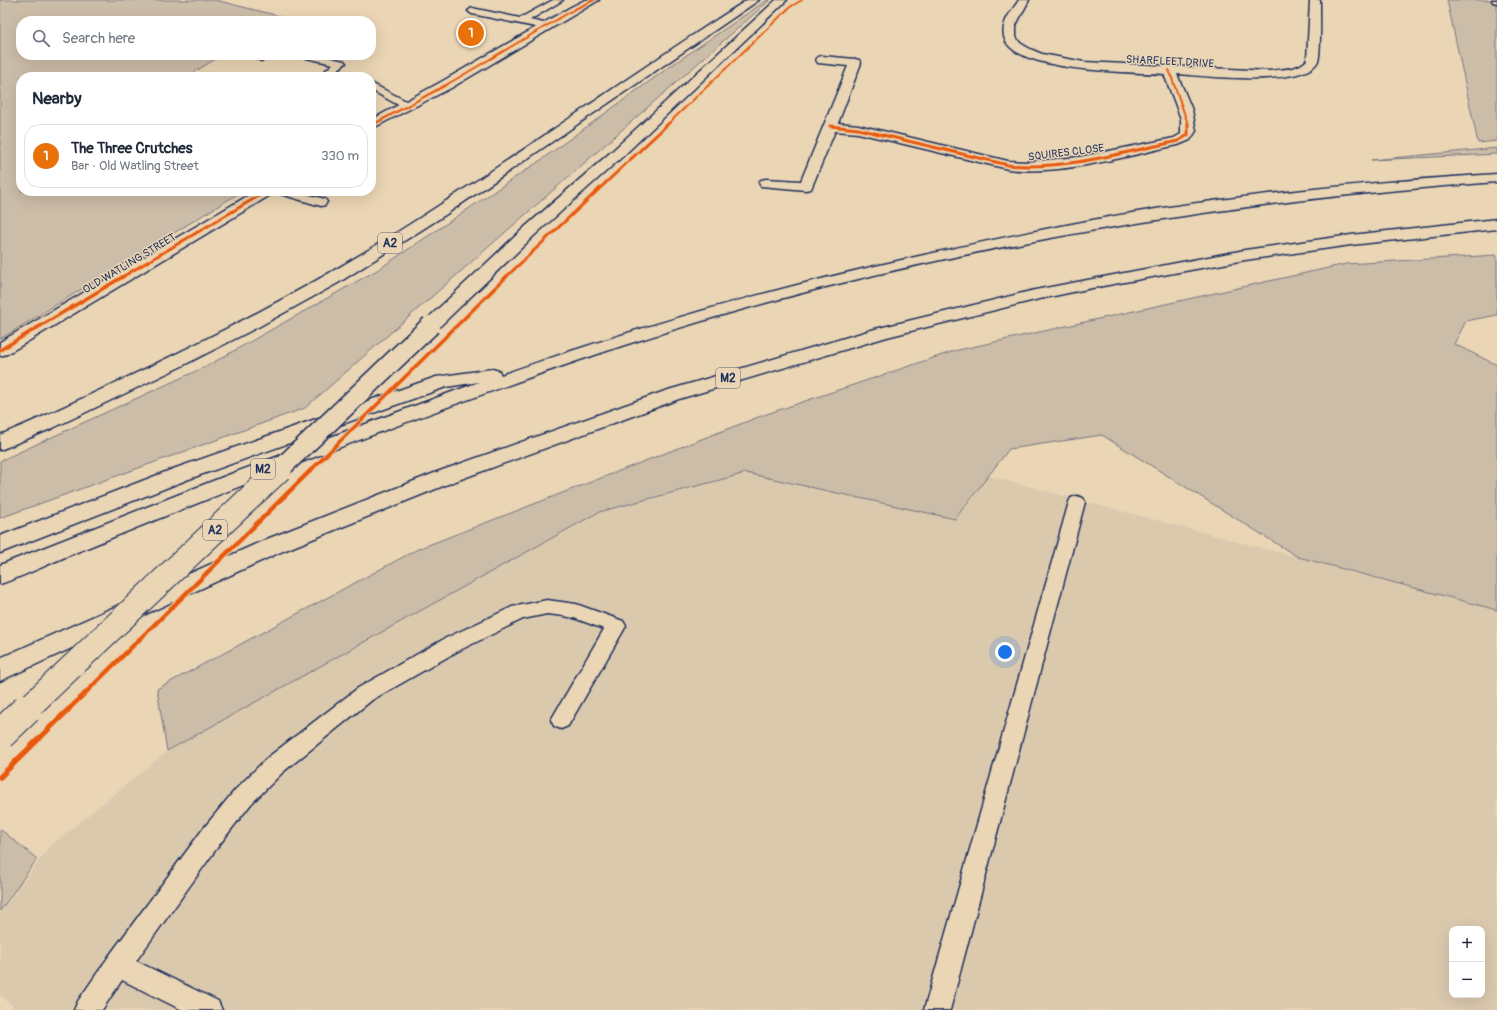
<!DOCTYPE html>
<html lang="en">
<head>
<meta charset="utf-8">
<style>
	:root { --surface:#fff; --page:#f2f2f3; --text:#1f2937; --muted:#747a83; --line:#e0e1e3; --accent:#1f6fb2 }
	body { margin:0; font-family:Pangolin,sans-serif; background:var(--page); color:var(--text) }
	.controls { position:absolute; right:12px; bottom:12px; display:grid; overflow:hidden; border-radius:8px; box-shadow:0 4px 16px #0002 }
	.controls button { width:36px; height:36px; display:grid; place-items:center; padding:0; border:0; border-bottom:1px solid var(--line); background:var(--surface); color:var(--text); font:20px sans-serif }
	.you { position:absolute; left:1005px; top:652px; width:14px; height:14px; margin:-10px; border:3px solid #fff; border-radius:50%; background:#1a73e8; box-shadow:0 0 0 6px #1a73e833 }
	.badge { display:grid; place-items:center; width:26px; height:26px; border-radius:50%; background:var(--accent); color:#fff; font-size:13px; font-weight:700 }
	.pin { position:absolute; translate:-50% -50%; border:2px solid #fff; box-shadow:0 1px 4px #0006 }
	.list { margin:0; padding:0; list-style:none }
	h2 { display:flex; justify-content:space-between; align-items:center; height:52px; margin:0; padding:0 16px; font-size:17px }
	h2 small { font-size:13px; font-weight:400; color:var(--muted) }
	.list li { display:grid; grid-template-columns:26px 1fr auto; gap:12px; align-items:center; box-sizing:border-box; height:64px; margin:0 8px 8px; padding:0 8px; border:1px solid var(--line); border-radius:16px }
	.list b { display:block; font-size:15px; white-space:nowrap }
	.list p { margin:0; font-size:13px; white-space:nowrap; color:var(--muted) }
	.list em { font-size:13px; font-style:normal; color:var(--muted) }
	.icon { flex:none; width:22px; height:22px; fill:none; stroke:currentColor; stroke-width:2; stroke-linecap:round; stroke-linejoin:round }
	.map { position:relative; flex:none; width:1497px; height:1010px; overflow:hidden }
	.search { position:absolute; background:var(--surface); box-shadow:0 4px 16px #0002; left:16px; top:16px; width:360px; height:44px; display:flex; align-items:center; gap:10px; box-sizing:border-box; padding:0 14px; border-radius:16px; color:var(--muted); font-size:15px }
	.panel { position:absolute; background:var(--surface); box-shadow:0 4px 16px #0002; left:16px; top:72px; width:360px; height:124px; border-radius:16px }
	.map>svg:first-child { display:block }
	.built { fill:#dbc9ae; fill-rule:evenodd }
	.green { fill:#ccbda8; stroke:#747683 }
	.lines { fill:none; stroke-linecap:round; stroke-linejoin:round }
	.service-casing { stroke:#1b2f5e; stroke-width:3 }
	.minor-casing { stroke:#1b2f5e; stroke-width:3 }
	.trunk-casing { stroke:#1b2f5e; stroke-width:3 }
	.motorway-casing { stroke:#1b2f5e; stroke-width:3 }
	.service { fill:#ead5b4; fill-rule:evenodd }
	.minor { fill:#ead5b4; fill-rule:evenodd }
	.trunk { fill:#ead5b4; fill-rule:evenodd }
	.motorway { fill:#ead5b4; fill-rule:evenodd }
	.trunk-bridge-far2-casing { stroke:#1b2f5e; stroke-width:22; stroke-linecap:butt }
	.trunk-bridge-far1-casing { stroke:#1b2f5e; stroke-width:26; stroke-linecap:butt }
	.trunk-bridge-casing { stroke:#1b2f5e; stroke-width:32; stroke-linecap:butt }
	.trunk-bridge-far2 { stroke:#ead5b4; stroke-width:19 }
	.trunk-bridge-far1 { stroke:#ead5b4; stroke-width:24 }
	.trunk-bridge { stroke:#ead5b4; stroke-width:30 }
	.cycleway-far4-casing { stroke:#ead5b4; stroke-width:3.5 }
	.cycleway-far3-casing { stroke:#ead5b4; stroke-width:4.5 }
	.cycleway-far2-casing { stroke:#ead5b4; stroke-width:5.5 }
	.cycleway-far1-casing { stroke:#ead5b4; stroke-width:7 }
	.cycleway-casing { stroke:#ead5b4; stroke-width:8 }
	.cycleway-far4 { stroke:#e8590c; stroke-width:2 }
	.cycleway-far3 { stroke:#e8590c; stroke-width:3 }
	.cycleway-far2 { stroke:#e8590c; stroke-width:3.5 }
	.cycleway-far1 { stroke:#e8590c; stroke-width:4.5 }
	.cycleway { stroke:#e8590c; stroke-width:5.5 }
	.labels { text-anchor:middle; stroke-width:3; stroke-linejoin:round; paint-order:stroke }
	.far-street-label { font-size:11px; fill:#1b2f5e; stroke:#ead5b4 }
	.shield { fill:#ead5b4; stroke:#596178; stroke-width:1 }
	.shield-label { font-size:12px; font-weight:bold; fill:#1b2f5e }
</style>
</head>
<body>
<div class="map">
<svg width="1497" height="1010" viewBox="0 0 1497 1010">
	<rect width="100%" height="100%" fill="#ead5b4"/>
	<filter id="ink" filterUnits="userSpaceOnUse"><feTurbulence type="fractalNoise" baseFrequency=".025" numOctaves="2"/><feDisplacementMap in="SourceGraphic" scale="8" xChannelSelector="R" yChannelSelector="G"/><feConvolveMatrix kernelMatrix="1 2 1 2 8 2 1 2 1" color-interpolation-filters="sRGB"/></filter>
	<g filter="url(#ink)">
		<path class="built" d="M761,416L1497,610V1010H17L0,995V913L50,846L418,549ZM1452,929H1482V995H1452Z"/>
		<g class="green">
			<path d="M0,0H215L283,17L276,21H21V55H222L186,77H21V191L241,192L0,339Z"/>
			<path d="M767,0H770L305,408L0,518V461L207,366L379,269L538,162L672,65Z"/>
			<path d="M1447,0H1497V141L1478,143Z"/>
			<path d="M1497,148V154L1371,160Z"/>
			<path d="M1497,255V315L1466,321L1454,344L1497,365V610L1298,557L1102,435L1009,449L955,519L746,473L599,512L167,751L157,689L418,549L761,416L954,351L1346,264Z"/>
			<path d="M0,829L37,859L0,911Z"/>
		</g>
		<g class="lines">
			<defs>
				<g id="service">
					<path d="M553,0H563L530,20L548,24L549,26L545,29L472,14L468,11L472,8L520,18Z"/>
					<path d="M1492,0H1497V3L1493,2Z"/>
					<path d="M260,55H273L261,61L256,58Z"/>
					<path d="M300,55H318L344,61L346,63L337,70L350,75L352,77C343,77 332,78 325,71L333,64L302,57Z"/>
					<path d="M371,83L410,103L411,105L410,107H402L371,90Z"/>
					<path d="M275,191H294L325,199L327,202L325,205L321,206L277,193Z"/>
					<path d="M1077,496L1083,498L1085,502L950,1010H924L1069,502L1071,498Z"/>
					<path d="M547,600L576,604L623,621L626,626L568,726L561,729L554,726L551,720L604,629L574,618L564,616L547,614L523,619L458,651L372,700L283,772L251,804L219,845L136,961L218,1001L222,1010H182L122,980L102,1010H74L78,1001L109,956L203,829L235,790L267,758L358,688L444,639L512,607Z"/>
				</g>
				<g id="minor">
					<path d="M585,0H599L451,88L371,129V120L441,82L571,7Z"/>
					<path d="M1019,0H1029L1016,25V37L1020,43L1030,49L1042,54L1084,62L1270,71C1282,69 1298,70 1307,60L1310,0H1320C1320,10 1321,55 1318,61C1306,88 1204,76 1177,74L1192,110L1196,131L1190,140L1178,145C1126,156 1060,176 1008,169L858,133L835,131L811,189L806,190L761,186L759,183L761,180L766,179L801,181L848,66L818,63L816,60L818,57L822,56L855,59L859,60L861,63L838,123L858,125L1008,161L1026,162L1079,157L1174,138L1181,134V119L1164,74C1134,72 1010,73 1004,36C1001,22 1012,11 1019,0Z"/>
					<path d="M256,191H275L272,194L7,354L0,356V342Z"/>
				</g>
				<g id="trunk">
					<path d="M747,0H759L445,215L338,283L260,326L180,367L53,428L0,450V435C39,419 77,401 115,383C206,341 295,295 380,243C505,166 623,79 747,0Z"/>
					<path d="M776,0H787L621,158L537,233L437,329L431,330L425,329L422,325L425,321L525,227L611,152Z"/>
				</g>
				<g id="motorway">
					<path d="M1497,174V182C1185,204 874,259 577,361C446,406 317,455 188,507C147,523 106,540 65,557C44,566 22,577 0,584V565L228,475L479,382L446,387L189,479L0,553V536L173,469L436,377L492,369L499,371L501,375C637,327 774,288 915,257C995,239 1075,222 1156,209C1269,192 1383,181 1497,174Z"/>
					<path d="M1497,219V229L1351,245L1245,260L1092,288L1035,300L887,337L679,399L453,482L283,551L0,681V658L267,539L437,472L665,391L875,329L1035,290L1245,250L1351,235Z"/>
				</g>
			</defs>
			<use href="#service" class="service-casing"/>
			<use href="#minor" class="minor-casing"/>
			<use href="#trunk" class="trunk-casing"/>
			<use href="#motorway" class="motorway-casing"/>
			<use href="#service" class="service"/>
			<use href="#minor" class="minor"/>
			<use href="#trunk" class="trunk"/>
			<use href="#motorway" class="motorway"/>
			<defs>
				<path id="trunk-bridge-far2" d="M279,470L431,325"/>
				<path id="trunk-bridge-far1" d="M26,710L280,469"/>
				<path id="trunk-bridge" d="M0,735L27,709"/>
			</defs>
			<use href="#trunk-bridge-far2" class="trunk-bridge-far2-casing"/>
			<use href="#trunk-bridge-far1" class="trunk-bridge-far1-casing"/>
			<use href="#trunk-bridge" class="trunk-bridge-casing"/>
			<use href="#trunk-bridge-far2" class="trunk-bridge-far2"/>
			<use href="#trunk-bridge-far1" class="trunk-bridge-far1"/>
			<use href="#trunk-bridge" class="trunk-bridge"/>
			<defs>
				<g id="cycleway-far4">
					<path d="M1169,70L1188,124"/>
					<path d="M374,124L446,85L575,9L594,0"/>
					<path d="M668,124L790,7L802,0"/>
				</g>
				<g id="cycleway-far3">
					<path d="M371,125L376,123"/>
					<path d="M830,126L858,129L1008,165C1060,171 1126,152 1178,141L1188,135V123"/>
					<path d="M122,277L267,191"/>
					<path d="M506,277L669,123"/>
				</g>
				<g id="cycleway-far2">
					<path d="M0,350L124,276"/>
					<path d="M311,470L507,276"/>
				</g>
				<path id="cycleway-far1" d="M68,710L312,469"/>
				<path id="cycleway" d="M0,777L69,709"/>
			</defs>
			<use href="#cycleway-far4" class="cycleway-far4-casing"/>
			<use href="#cycleway-far3" class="cycleway-far3-casing"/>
			<use href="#cycleway-far2" class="cycleway-far2-casing"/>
			<use href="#cycleway-far1" class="cycleway-far1-casing"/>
			<use href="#cycleway" class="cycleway-casing"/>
			<use href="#cycleway-far4" class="cycleway-far4"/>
			<use href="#cycleway-far3" class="cycleway-far3"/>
			<use href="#cycleway-far2" class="cycleway-far2"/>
			<use href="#cycleway-far1" class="cycleway-far1"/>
			<use href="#cycleway" class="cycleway"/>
		</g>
	</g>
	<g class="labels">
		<g class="far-street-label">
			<text transform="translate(1170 61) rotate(3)" y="4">SHARFLEET DRIVE</text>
			<text transform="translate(1066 152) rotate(-7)" y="4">SQUIRES CLOSE</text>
			<text transform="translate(129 263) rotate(-31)" y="4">OLD WATLING STREET</text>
		</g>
		<g class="shield">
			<rect x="378" y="233" width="24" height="20" rx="3"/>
			<rect x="716" y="368" width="24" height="20" rx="3"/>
			<rect x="251" y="459" width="24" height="20" rx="3"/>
			<rect x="203" y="520" width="24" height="20" rx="3"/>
		</g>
		<g class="shield-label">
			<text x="390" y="247">A2</text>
			<text x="728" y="382">M2</text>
			<text x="263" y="473">M2</text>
			<text x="215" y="534">A2</text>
		</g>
	</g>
</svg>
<div class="controls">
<button>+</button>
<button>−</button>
</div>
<div class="you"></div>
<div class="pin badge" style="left:471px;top:33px;background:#e8710a">1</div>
<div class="search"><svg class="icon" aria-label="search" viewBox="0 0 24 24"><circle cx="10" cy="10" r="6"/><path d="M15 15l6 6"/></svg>Search here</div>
<section class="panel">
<h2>Nearby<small></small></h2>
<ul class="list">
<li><span class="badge" style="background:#e8710a">1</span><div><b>The Three Crutches</b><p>Bar · Old Watling Street</p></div><em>330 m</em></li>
</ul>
</section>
</div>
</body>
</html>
